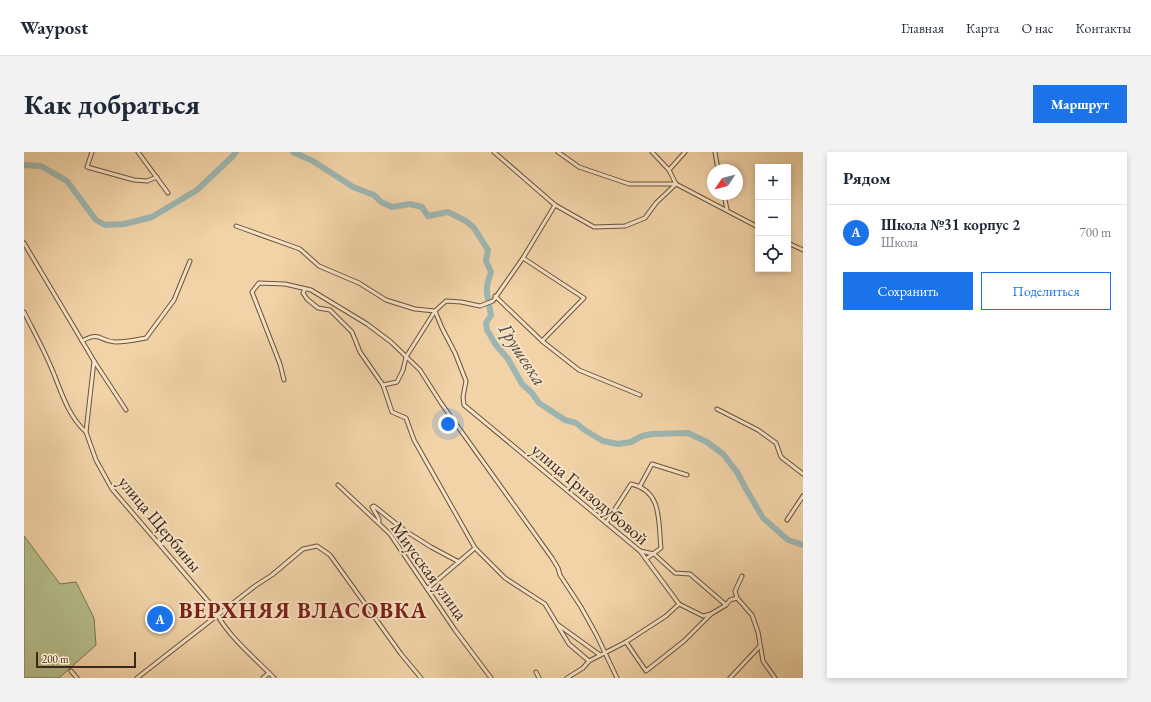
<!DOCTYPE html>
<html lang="ru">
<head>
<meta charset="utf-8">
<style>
	:root { --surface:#fff; --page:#f2f2f3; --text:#1f2937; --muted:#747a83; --line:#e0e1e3; --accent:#1a73e8 }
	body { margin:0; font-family:"EB Garamond",serif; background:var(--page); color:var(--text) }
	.controls { position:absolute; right:12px; top:12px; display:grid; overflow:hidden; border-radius:0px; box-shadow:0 2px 6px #0003 }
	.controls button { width:36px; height:36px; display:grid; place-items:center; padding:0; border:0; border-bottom:1px solid var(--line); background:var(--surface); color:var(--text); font:20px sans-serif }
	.compass { position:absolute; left:683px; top:12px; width:36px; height:36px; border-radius:50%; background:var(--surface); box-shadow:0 2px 6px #0003; rotate:235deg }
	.scale { position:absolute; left:12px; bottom:10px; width:100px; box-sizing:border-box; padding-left:4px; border:2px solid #3a2818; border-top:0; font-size:11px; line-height:14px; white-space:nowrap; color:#3a2818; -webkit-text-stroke:3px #f7e2c6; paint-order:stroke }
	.you { position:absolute; left:424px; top:272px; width:14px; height:14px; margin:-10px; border:3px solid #fff; border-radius:50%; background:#1a73e8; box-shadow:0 0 0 6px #1a73e833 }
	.badge { display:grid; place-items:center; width:26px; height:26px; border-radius:50%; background:var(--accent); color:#fff; font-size:13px; font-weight:700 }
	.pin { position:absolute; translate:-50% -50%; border:2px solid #fff; box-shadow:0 1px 4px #0006 }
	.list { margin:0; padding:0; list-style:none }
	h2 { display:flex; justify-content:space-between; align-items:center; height:52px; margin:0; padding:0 16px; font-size:17px }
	h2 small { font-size:13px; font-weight:400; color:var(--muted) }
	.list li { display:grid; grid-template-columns:26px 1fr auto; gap:12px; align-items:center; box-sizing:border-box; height:56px; padding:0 16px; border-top:1px solid var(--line) }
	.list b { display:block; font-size:15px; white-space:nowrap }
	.list p { margin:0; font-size:13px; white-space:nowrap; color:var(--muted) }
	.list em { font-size:13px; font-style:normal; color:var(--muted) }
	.actions { display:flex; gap:8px; padding:12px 16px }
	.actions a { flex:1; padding:9px 0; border:1px solid var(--accent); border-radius:0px; text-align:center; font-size:14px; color:var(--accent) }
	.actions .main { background:var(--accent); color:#fff }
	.icon { flex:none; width:22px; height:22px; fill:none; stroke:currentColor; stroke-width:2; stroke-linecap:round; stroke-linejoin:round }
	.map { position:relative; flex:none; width:779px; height:526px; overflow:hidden; border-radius:0px }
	header { display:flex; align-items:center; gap:24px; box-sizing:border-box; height:56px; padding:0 20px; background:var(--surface); border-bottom:1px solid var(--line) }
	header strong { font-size:19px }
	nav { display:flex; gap:22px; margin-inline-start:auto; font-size:14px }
	.intro { display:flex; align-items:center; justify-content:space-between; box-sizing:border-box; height:96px; padding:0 24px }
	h1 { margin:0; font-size:28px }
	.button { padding:10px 18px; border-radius:0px; background:var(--accent); color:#fff; font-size:14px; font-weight:700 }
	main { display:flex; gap:24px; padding:0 24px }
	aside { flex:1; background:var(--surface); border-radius:0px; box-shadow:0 2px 6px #0003 }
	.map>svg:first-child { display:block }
	.green { fill:#b6be8b; stroke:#787352 }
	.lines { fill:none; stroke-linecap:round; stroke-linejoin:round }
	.river { stroke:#9db6b1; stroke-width:6 }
	.minor-casing { stroke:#68533c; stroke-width:5 }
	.minor { stroke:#f7e2c6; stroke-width:3 }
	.labels { text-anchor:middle; stroke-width:4; stroke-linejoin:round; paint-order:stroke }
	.street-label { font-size:18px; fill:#3a2818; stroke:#f7e2c6 }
	.water-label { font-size:19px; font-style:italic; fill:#534c3e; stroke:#f7e2c6 }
	.district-label { font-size:22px; font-weight:bold; letter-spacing:1px; fill:#7a1f14; stroke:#f7e2c6 }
</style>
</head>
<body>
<header>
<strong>Waypost</strong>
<nav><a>Главная</a><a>Карта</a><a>О нас</a><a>Контакты</a></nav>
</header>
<div class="intro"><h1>Как добраться</h1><a class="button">Маршрут</a></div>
<main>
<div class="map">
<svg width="779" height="526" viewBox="0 0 779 526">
	<rect width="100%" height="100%" fill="#f2d3a8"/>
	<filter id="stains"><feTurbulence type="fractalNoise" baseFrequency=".005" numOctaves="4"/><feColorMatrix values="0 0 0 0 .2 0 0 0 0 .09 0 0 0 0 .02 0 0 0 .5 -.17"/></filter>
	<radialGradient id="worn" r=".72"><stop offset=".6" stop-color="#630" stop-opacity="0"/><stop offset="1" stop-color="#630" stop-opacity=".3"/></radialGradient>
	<path class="green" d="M0,384L36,432L52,430L70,466L72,493L35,526H0Z"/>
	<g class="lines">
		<g class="river">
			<path d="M269,0L289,9L329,35L350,43L357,50L368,55L386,52L398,55L404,64L424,60L442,69L450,76L464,98L462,109L467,120L463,133V142L467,163L462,171L463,178L472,193L484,207L498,232L508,241L515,251L541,268L552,271L562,279L579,289L594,292L607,290L618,284L628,282L664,281L683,290L699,302L713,320L722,337L739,366L764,388L779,393"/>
			<path d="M0,13L17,14L43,29L72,68L81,73L100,72L128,65L173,38L208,5L212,0"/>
		</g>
		<defs>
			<g id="minor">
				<path d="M68,0L63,15L110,28L123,29L133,25"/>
				<path d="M114,0L144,41"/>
				<path d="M470,0L531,53L570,75L601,74L621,66L632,51L652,32"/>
				<path d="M534,0L555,15L605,32H652"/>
				<path d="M628,0L645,18L652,32L734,75"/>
				<path d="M691,0L694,18"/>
				<path d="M645,18L661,0"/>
				<path d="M700,42L703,58"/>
				<path d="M531,53L499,106L469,149L456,154L437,150L422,149L411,159L418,176L431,201L442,229L439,245L440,253L616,399L655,452L679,464L687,462"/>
				<path d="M212,74L276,97L295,114L335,131L362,148L391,157L411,159L382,205L379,218L373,230L359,233"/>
				<path d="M0,91L70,209L102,258"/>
				<path d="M764,91L779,98"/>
				<path d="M499,106L560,146L518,189"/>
				<path d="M281,137L279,141L283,147L294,156L306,158L328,180L336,200L359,233L368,260L382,266L390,288L451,396L481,426L521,452L533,472L576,503"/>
				<path d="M471,144L518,189L555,218L616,243"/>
				<path d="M0,160C9,178 19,196 27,215C37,238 43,263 62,280"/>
				<path d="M58,189C77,179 75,189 91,190C101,190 112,188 122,186L150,148L166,109"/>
				<path d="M70,209L62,280L72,308L88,337L190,456C200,481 231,506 250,526"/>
				<path d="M260,228L256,212L228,140L235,131L261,132L287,138L343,172L367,190L396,218L417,251L528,406L534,416L536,423L557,455L572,482L593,526"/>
				<path d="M693,257L734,278L752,291L757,305L779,322"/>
				<path d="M314,333L366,382L431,478L467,526"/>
				<path d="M616,334L628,312L663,323"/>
				<path d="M763,368L779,344"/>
				<path d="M355,371V367L348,355L350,354L380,378L407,395L435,410"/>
				<path d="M582,371L607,332C639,339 634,370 637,396L622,407"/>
				<path d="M616,399L630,402L651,421L666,422L702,453"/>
				<path d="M718,424L711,439L713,446L728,463L734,480L739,509L751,526"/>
				<path d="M403,437L451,396"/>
				<path d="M534,474L545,492L565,509"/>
				<path d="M602,490L622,519L660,489L687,462L702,453L706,448L713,446"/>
				<path d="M47,519L53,526"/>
				<path d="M512,520L515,526"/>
				<path d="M113,526L231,434L248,423L279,397L293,394L306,403L377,502L397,526"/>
				<path d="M239,526L245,521"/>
				<path d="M543,526L559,516L565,509L602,490L642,464L655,452"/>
				<path d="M706,526L736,494"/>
			</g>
		</defs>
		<use href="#minor" class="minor-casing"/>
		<use href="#minor" class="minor"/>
	</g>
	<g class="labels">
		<g class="street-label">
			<text transform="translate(566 342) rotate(40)" y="6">улица Гризодубовой</text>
			<text transform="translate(136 372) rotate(50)" y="6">улица Щербины</text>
			<text transform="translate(405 419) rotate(54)" y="6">Миусская улица</text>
		</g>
		<g class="water-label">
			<text transform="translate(499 202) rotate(57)" y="7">Грушевка</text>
		</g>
		<g class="district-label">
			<text x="279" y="466">ВЕРХНЯЯ ВЛАСОВКА</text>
		</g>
	</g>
	<rect width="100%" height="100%" filter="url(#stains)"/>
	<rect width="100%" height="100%" fill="url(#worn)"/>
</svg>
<div class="controls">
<button>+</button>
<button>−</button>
<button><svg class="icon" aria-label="locate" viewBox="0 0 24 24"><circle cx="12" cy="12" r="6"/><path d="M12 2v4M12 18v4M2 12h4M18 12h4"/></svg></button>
</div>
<svg class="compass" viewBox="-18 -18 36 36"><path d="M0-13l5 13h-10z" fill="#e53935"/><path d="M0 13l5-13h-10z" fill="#747a83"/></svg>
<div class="scale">200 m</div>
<div class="you"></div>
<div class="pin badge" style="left:136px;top:467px">A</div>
</div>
<aside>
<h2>Рядом<small></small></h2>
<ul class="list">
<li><span class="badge">A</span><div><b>Школа №31 корпус 2</b><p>Школа</p></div><em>700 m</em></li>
</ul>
<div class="actions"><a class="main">Сохранить</a><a>Поделиться</a></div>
</aside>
</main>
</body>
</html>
